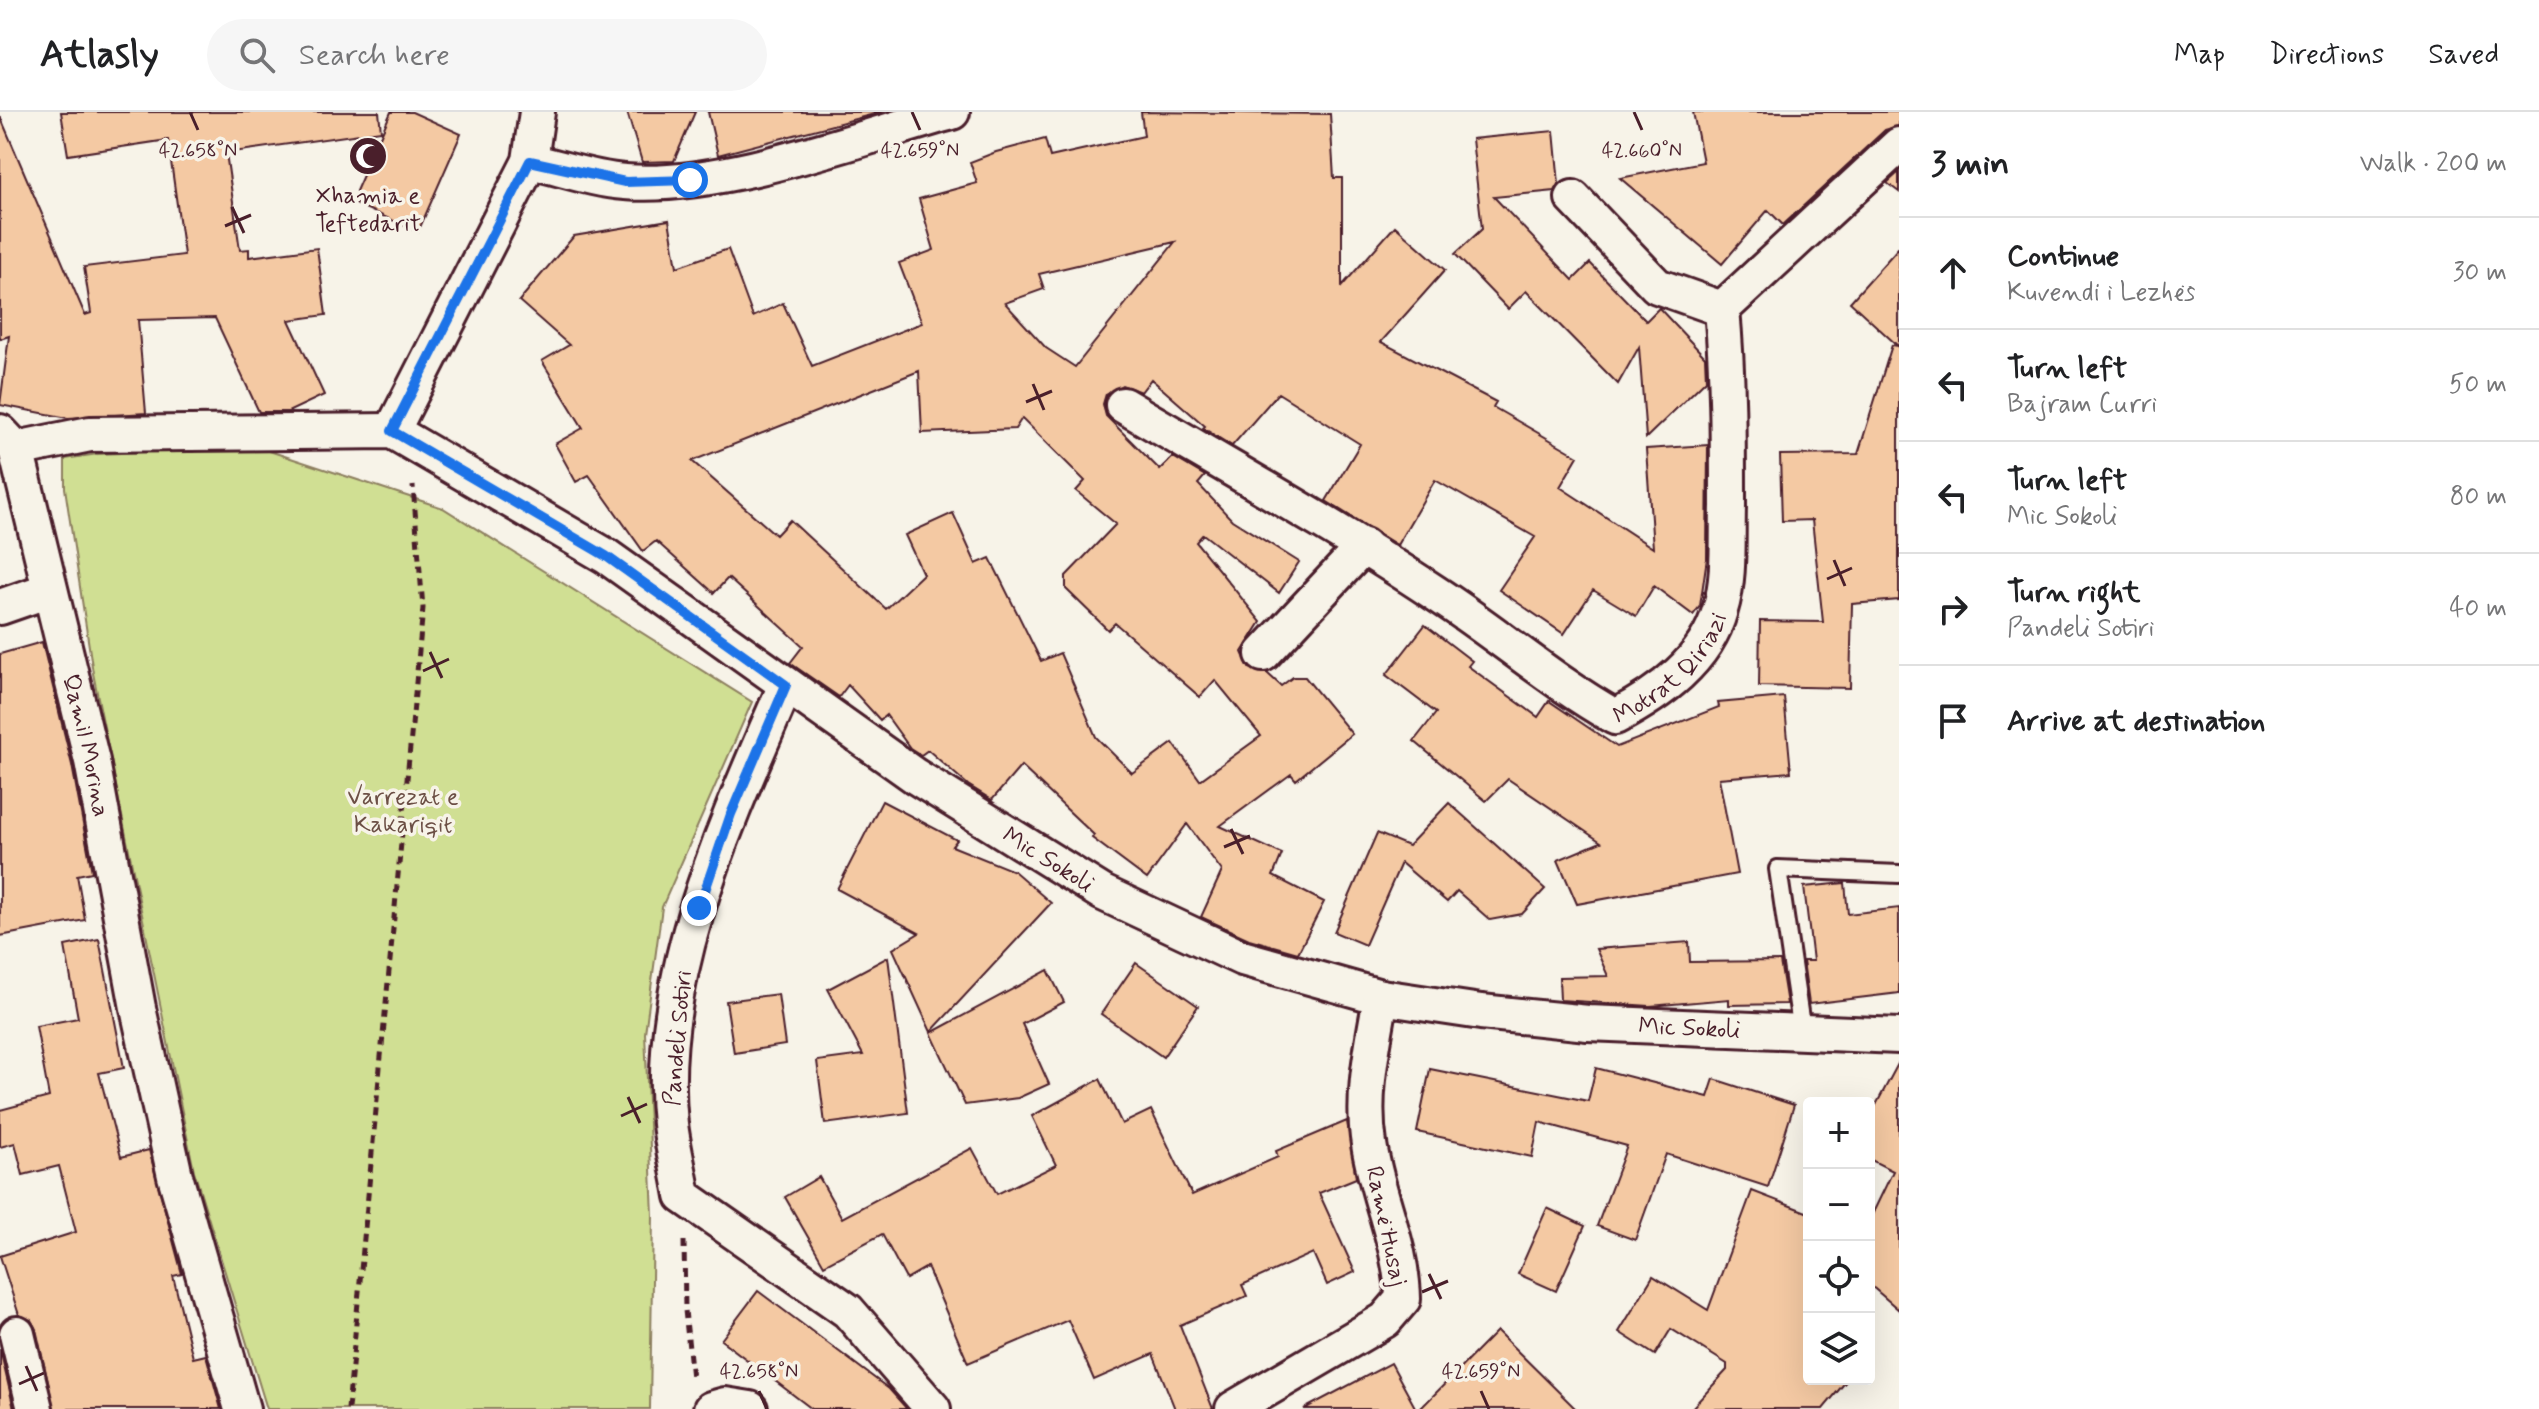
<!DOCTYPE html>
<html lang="en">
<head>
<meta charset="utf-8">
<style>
	:root { --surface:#fff; --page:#f6f6f6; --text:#202124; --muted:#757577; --line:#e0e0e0 }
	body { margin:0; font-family:Mynerve,sans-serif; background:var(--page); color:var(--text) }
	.controls { position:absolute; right:24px; bottom:24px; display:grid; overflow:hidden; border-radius:8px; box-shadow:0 8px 32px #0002 }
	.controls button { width:72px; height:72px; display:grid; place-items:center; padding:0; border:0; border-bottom:2px solid var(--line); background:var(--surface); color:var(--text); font:40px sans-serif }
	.stop { position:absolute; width:24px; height:24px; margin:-18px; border:6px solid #1a73e8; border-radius:50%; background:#fff }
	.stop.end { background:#1a73e8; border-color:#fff; box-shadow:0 2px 8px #0008 }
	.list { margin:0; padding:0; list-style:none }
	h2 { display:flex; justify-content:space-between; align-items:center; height:104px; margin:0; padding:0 32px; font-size:34px }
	h2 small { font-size:26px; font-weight:400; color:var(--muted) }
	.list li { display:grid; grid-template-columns:52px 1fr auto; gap:24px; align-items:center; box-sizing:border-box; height:112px; padding:0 32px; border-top:2px solid var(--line) }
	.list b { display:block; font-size:30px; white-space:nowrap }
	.list p { margin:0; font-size:26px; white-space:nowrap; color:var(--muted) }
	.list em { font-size:26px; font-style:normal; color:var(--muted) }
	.icon { flex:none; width:44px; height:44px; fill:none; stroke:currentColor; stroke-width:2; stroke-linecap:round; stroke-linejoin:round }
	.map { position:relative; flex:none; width:1899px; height:1297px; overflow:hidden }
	header { display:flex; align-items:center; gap:48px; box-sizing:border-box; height:112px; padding:0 40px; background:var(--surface); border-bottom:2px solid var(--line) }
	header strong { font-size:38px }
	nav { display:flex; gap:44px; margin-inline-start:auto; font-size:28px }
	.search { width:560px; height:72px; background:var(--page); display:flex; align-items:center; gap:20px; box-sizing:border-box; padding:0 28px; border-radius:44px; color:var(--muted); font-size:30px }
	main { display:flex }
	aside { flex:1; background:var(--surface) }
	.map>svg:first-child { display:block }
	.green { fill:#d0df93; stroke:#8d7f5f; stroke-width:2 }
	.building { fill:#f4c9a3; stroke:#4a1f2b; stroke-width:2; fill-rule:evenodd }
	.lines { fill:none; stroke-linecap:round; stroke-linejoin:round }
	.lane-casing { stroke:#4a1f2b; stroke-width:22 }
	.street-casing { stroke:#4a1f2b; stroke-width:40 }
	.path { stroke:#4a1f2b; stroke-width:5; stroke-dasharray:8 6; stroke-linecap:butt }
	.lane { stroke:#f7f3e8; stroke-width:16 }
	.street { stroke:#f7f3e8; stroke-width:34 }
	.route { stroke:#1a73e8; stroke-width:10 }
	.ticks { fill:none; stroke:#4a1f2b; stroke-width:3 }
	.labels { text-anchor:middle; stroke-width:7; stroke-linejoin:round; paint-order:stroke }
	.poi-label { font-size:24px; fill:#4a1f2b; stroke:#f7f3e8 }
	.street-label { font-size:24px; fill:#4a1f2b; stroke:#f7f3e8 }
	.park-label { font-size:24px; fill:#6c4f45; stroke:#f7f3e8 }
	.ticks-label { font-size:20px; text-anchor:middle; fill:#4a1f2b; stroke:#f7f3e8; stroke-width:7; stroke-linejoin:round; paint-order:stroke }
</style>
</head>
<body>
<header>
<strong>Atlasly</strong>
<div class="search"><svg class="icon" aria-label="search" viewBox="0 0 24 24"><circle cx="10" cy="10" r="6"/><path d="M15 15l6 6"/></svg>Search here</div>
<nav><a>Map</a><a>Directions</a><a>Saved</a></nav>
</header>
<main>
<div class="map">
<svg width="1899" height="1297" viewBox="0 0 1899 1297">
	<rect width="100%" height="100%" fill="#f7f3e8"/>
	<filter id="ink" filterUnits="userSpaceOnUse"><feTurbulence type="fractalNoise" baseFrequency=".0125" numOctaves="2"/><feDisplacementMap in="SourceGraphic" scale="16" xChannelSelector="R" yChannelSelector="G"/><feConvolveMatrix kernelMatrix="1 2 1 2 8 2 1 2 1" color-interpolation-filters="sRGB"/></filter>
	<g filter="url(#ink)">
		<path class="green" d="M257,335L443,396L752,590L662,795L645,921L653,1103L650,1297H267L194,1059L93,561L65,376V347L98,342Z"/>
		<g class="building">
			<path d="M61,0H379L381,19L226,41L240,138L249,137V145L317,136L326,203L289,208L324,283L288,300H259L215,206L138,208L146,301L68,306L0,293L9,224L0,227V4L85,203L91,201L84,155L184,143L168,28L68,43Z"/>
			<path d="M391,0H412L461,22L418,120L356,92V79Z"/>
			<path d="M627,0H695L674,49L642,50Z"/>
			<path d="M708,0H882L718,43Z"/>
			<path d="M1141,0L1330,2L1334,66H1342V174L1395,114L1445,158L1381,230L1496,290L1493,295L1578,344L1560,375L1653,436L1646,337L1708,333L1707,446L1700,494L1693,503L1654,474L1636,504L1593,478L1564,522L1499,478L1535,425L1435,368L1397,433L1326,389L1360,332L1278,281L1232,334L1203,316L1205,314L1151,267L1141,280L1122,273L1106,282L1103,292L1106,304L1160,358L1173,345L1205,364L1198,372L1232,408L1299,450L1279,481L1203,422L1196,430L1261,510L1242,540L1249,556L1267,561L1281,574L1293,565H1305L1352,622L1296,668L1291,662L1220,714L1282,742L1273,764L1324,790L1298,841L1249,827L1201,805L1222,759L1187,712L1147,767L1092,726L1094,723L1021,654L992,688L968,673L928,638L921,643L910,636L886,603L880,608L848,573L839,585L790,551L803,534L728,466L714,481L656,429L643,439L589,363L576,370L555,332L583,316L542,249L569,233L519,189L574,124L669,108L677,155L728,137L753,205L783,191L812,254L922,211L899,151L934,138L919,87L977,71L970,50L996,40L1045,27L1050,45L1144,24ZM1175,130L1075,255L1046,236L1005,191L1044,177L1039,162ZM919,259L922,321L1015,317L1022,306L1085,369L1076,379L1116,412L1066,464V477L1108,518L1115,511L1200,585L1215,568L1261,624L1200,668L1173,631L1132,661L1096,625L1060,541L1041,549L990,446L976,452L953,401L905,423L923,462L886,497L790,408L776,423L692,349Z"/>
			<path d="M1693,0H1899V14L1885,18L1783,113L1768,98L1722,152L1620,66L1703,50Z"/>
			<path d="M1554,19L1559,72L1555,79L1494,85L1573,168L1590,151L1646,209L1659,196L1705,245L1706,268L1646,326L1639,235L1618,272L1526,179L1508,197L1455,142L1482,117L1472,27Z"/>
			<path d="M1899,60V80L1887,71Z"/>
			<path d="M1899,135V488L1852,492L1850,576L1759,574L1760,509L1823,510L1812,408L1782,409L1780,343L1858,342L1892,233L1898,234L1850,190Z"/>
			<path d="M1425,513L1472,549L1468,554L1538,605L1549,589L1617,635L1719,595L1718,591L1784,585L1791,660L1719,666L1737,762L1577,792L1558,748L1601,730L1508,667L1486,689L1414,629L1436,601L1386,563Z"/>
			<path d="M42,530L72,653L92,760L77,763L85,808L0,824V542Z"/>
			<path d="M882,689L957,728L952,734L1014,759L1051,791L931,920L893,837L919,821L837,777Z"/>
			<path d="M1449,691L1545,777L1522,802L1490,808L1457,779L1447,790L1401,751L1365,833L1334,820L1377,721L1408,734Z"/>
			<path d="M1845,771L1848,802L1899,796V881L1809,892L1803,849H1813L1804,775Z"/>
			<path d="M99,827L124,956L99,961L121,1045L149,1038L182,1162L173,1164L193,1246L206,1243L221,1297H54L36,1217L31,1208L19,1203L0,1144L76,1120L59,1054L23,1063L15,1031L0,1035V998L49,985L36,914L78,906L65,834Z"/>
			<path d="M1689,830L1690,850L1780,849L1787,892L1729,893V887L1650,894L1560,888L1559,865L1608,864L1596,837Z"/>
			<path d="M888,845L908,1001L825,1012L817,949L863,943L828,877Z"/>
			<path d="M1136,851L1198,894L1163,945L1101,902Z"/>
			<path d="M1048,858L1064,890L1022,912L1049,972L1018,986L965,993L931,921Z"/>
			<path d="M778,882L785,933L734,941L726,889Z"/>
			<path d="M1899,950V1198L1869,1172V1109L1893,1059L1869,1047V1006Z"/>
			<path d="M1596,956L1708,985L1714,967L1794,993L1768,1075L1666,1042L1635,1128L1597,1114L1627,1034L1539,1010L1532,1045L1417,1020L1430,957L1588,989Z"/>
			<path d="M1100,967L1122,1012L1151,998L1192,1083L1278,1045L1276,1039L1347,1009L1356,1066L1319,1081L1355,1160L1327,1173L1313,1141L1242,1173L1247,1184L1180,1213L1213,1297H1175L1153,1242L1094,1268L1068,1208L968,1251L927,1155L906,1167L882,1122L824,1153L785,1085L819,1065L842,1106L972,1036L997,1082L1056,1053L1032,1004Z"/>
			<path d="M1752,1079L1809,1101V1267H1848L1823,1297H1691L1727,1258V1252L1671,1217L1655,1243L1619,1220L1653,1164L1708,1198Z"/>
			<path d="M1547,1096L1585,1114L1556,1179L1518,1162Z"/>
			<path d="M758,1179L889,1277L907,1297H812L721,1228Z"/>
			<path d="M1497,1219L1576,1297H1420Z"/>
			<path d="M0,1237L14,1297H0Z"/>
			<path d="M1391,1251L1416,1297H1304Z"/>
		</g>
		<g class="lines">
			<defs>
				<path id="lane" d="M1802,920L1778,757L1899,762"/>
				<g id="street">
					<path d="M530,49C561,56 594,68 625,70C720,78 859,26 952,0"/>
					<path d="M1573,86L1657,174L1722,197"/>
					<path d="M1722,197L1899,33"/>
					<path id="s1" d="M1123,293C1228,355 1334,414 1435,481C1497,521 1551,569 1615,605C1659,582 1706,549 1720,498C1730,466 1727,428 1728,394C1728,328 1728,263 1722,197"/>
					<path d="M392,319L530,49L537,0"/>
					<path id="s2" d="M0,320L16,337L92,649L138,896L175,1064L242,1297"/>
					<path id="s3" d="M16,337L90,322L392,319L606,444L915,664L1103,781L1242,846L1381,885L1481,900L1588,911L1899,924"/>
					<path d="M0,495L49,478"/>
					<path d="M1263,542L1364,434"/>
					<path d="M786,573C729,705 654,863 670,1012C673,1036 679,1060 683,1084L848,1199L933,1297"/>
					<path d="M17,1222L35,1297"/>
					<path d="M711,1297L725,1293L750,1297"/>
					<path d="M1233,1297L1385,1208L1403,1187C1402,1133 1377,1085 1369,1032C1361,983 1373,933 1381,885"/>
				</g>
			</defs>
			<use href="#lane" class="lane-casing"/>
			<use href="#street" class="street-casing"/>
			<g class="path">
				<path d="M684,1129L685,1198L692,1266"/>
				<path d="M348,1297L423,496L413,374"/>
			</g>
			<use href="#lane" class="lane"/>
			<use href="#street" class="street"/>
		</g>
	</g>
	<g class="lines" filter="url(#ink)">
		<path class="route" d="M690,68L625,70L530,49L392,319L606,444L786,573L731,702L699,796"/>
	</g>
	<path class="ticks" d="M190,0L198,18M912,0L920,18M1634,0L1642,18M232,95L244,121M225,114L251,103M1033,272L1044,298M1026,290L1052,279M1834,448L1845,474M1827,467L1852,456M430,540L442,566M423,559L449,547M1231,717L1243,742M1224,735L1250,724M628,985L640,1011M621,1004L647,992M1429,1162L1441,1187M1422,1180L1448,1169M26,1254L37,1279M19,1272L44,1261M759,1279L767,1297M1481,1279L1489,1297"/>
	<defs>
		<symbol id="mosque-disc" viewBox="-11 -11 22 22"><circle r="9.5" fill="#4a1f2b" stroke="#f7f3e8"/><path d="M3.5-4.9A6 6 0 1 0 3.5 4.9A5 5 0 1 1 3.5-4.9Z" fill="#fff"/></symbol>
	</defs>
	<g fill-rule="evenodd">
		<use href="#mosque-disc" x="346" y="22" width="44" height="44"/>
	</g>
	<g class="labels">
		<g class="poi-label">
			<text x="368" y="91">Xhamia e<tspan x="368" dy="28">Teftedarit</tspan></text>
		</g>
		<g class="street-label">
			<text dy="8" stroke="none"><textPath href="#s1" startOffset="658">Motrat Qiriazi</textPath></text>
			<text dy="8" stroke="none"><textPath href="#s2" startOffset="328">Qamil Morina</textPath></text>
			<text dy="8" stroke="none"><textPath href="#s3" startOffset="1162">Mic Sokoli</textPath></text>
			<text dy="8" stroke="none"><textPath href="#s3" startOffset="1834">Mic Sokoli</textPath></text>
			<text transform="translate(677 926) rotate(-85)" y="8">Pandeli Sotiri</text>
			<text transform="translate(1387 1114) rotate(78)" y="8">Ramë Husaj</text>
		</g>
		<g class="park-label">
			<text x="403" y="692">Varrezat e<tspan x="403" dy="28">Kakariqit</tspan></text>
		</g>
	</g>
	<g class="ticks-label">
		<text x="198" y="45">42.658°N</text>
		<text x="920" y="45">42.659°N</text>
		<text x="1642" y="45">42.660°N</text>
		<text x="759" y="1266">42.658°N</text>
		<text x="1481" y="1266">42.659°N</text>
	</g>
</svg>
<div class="controls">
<button>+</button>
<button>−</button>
<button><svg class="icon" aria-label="locate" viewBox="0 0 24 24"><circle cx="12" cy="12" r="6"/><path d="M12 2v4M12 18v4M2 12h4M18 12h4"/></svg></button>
<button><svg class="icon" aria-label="layers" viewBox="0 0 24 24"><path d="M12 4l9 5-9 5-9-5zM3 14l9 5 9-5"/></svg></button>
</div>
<div class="stop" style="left:690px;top:68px"></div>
<div class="stop end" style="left:699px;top:796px"></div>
</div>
<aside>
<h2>3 min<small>Walk · 200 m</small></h2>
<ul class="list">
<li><svg class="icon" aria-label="ahead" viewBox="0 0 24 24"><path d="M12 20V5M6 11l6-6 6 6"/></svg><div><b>Continue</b><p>Kuvendi i Lezhës</p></div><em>30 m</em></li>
<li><svg class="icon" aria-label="left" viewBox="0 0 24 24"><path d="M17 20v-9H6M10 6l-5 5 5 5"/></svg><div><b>Turn left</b><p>Bajram Curri</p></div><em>50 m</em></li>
<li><svg class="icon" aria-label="left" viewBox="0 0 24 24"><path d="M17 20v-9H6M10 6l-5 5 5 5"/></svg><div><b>Turn left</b><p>Mic Sokoli</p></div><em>80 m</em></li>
<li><svg class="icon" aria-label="right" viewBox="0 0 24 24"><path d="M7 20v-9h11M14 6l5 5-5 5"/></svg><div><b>Turn right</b><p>Pandeli Sotiri</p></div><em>40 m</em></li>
<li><svg class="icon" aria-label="arrive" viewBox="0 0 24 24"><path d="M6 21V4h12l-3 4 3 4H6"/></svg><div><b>Arrive at destination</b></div></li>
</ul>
</aside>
</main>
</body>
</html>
